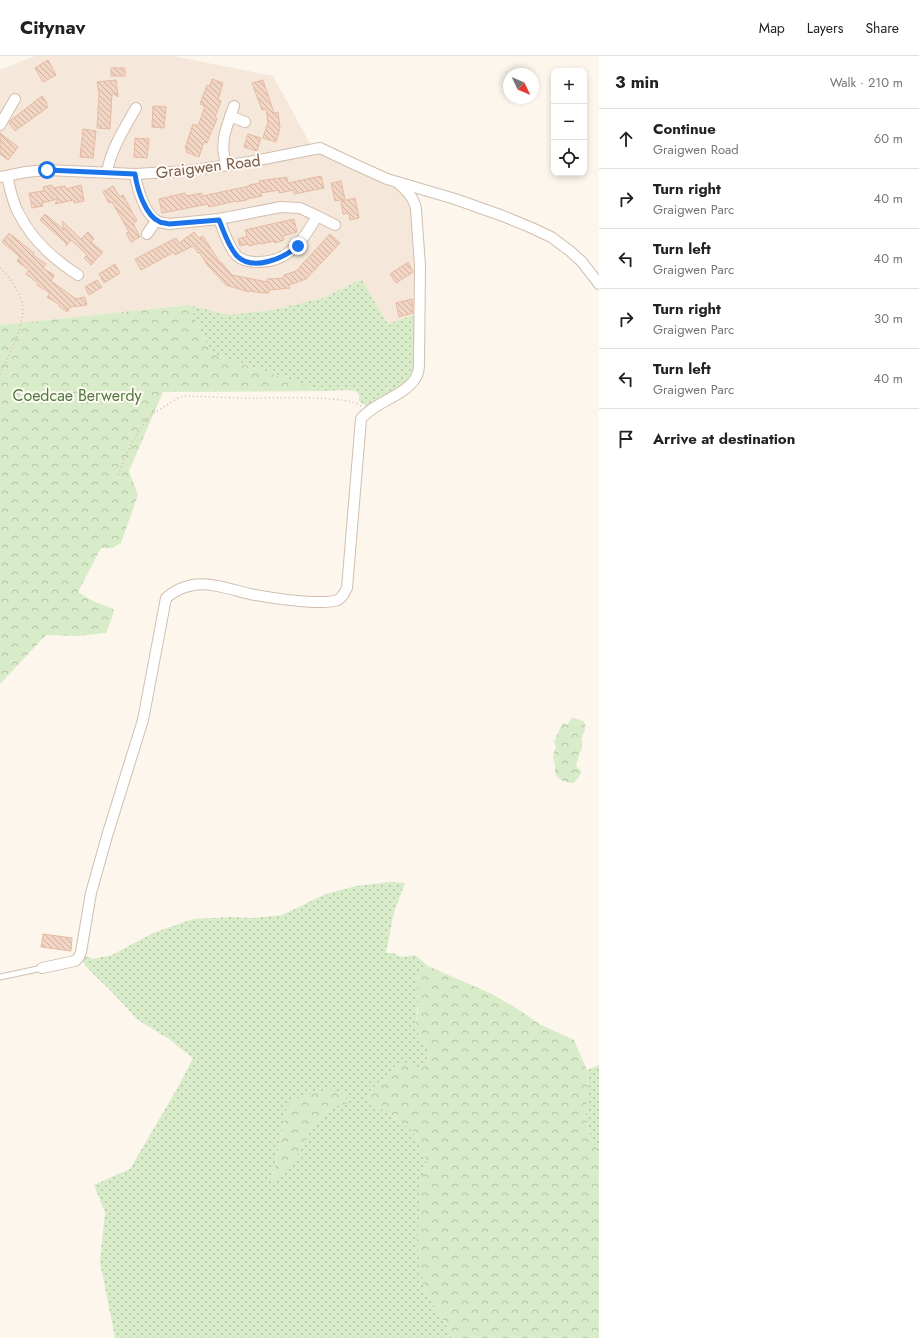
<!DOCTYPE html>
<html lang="en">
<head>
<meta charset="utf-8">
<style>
	:root { --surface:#fff; --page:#f6f6f6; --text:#222; --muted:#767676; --line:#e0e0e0 }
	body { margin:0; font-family:Jost,sans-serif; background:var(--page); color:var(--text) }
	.controls { position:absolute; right:12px; top:12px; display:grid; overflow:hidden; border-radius:8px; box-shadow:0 2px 6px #0003 }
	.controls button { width:36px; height:36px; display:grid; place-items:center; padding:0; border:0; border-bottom:1px solid var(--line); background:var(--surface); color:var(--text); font:20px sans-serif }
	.compass { position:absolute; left:503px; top:12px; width:36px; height:36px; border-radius:50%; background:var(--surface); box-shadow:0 2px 6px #0003; rotate:134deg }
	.stop { position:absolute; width:12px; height:12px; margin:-9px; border:3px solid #1a73e8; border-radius:50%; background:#fff }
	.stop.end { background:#1a73e8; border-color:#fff; box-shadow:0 1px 4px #0008 }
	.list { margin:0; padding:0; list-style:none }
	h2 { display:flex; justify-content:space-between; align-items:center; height:52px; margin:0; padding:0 16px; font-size:17px }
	h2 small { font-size:13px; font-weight:400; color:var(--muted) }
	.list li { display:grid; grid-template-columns:26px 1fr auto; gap:12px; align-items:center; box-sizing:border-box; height:60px; padding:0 16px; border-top:1px solid var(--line) }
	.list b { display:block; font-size:15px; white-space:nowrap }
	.list p { margin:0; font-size:13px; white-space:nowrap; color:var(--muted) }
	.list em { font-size:13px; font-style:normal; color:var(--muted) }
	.icon { flex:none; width:22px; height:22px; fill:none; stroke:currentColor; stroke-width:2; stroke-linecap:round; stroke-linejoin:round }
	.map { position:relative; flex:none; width:599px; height:1282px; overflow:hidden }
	header { display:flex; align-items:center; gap:24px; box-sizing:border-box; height:56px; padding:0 20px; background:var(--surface); border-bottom:1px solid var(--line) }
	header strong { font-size:19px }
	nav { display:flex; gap:22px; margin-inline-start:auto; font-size:14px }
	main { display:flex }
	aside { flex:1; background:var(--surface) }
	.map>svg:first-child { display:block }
	.residential { fill:#f5e8da }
	.grass { fill:url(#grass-dots); fill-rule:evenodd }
	.forest { fill:url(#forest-crowns) }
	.building { fill:url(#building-back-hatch); stroke:#e6bba3 }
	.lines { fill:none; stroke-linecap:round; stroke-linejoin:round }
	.service-casing { stroke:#d1beb0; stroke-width:7 }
	.minor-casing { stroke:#d1beb0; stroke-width:12 }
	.path { stroke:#d9b8a5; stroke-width:1.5; stroke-dasharray:1 3; stroke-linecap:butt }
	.service { stroke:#fff; stroke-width:5 }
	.minor { stroke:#fff; stroke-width:10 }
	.route { stroke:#1a73e8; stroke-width:5 }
	.labels { text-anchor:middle; stroke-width:4; stroke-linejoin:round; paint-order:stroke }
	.street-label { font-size:16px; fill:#7a5c4d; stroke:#fffaf3 }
	.park-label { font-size:16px; fill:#537a41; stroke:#fffaf3 }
</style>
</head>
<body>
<header>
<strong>Citynav</strong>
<nav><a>Map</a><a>Layers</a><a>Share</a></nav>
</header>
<main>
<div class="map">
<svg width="599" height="1282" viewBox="0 0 599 1282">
	<defs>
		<pattern id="grass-dots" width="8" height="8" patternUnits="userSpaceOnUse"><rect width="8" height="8" fill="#d8ecc9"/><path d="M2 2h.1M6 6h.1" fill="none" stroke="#b4c2a5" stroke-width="1.8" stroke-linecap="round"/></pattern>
		<pattern id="forest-crowns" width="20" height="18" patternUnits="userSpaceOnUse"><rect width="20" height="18" fill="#d8ecc9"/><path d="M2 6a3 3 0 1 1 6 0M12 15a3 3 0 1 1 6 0" fill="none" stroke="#b4c2a5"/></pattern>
		<pattern id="building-back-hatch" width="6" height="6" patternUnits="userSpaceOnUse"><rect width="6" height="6" fill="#f3d5c3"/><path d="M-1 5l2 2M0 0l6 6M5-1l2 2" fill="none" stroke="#cab0a1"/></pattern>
	</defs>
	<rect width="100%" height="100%" fill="#fdf6ec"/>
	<path class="residential" d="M35,0H173L273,20L313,93L397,126L415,145L420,257L388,268L360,223L323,242L272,254L228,259L189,249L0,269V14Z"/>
	<g class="grass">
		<path d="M361,223L388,268L416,258L414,318L408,326L368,351L359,345V339L356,335L349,334L321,335L211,297L189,249L228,259L272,254L323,242Z"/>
		<path d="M390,826L405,827L394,856L386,897H393L402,901L415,899L428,910L422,914L415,972L429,993L428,1009L418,1012L396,1008L386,1025L377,1028L367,1039L372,1046L413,1075L427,1105L421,1125L424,1233L454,1282H115L100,1206L105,1156L94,1129L130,1113L178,1031L193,1002L169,983L138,964L111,935L94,919L82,905L87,900L93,903L112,899L153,877L193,863L231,861L254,862L282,859L326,838L356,830ZM288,1047L331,1052L312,1071L297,1100L271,1127Z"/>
		<path d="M599,1009V1095L592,1086L585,1063L588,1037L587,1014Z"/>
	</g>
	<g class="forest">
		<path d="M189,249L211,297L321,335L163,336L129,415L138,439L121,487L112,492H101L78,536L91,544L113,553L114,556L106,577L76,580L46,579L0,628V269Z"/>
		<path d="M574,662L583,665C589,672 582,676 582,683C582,686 582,690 582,693L580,696L576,710L581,715V718L574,727C568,727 557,724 555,717C554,714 556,711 555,708C553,702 552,698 556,692L554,686L563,666L567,669L571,663Z"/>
		<path d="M428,910L492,938L519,954L541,969L574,984L587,1014L588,1037L585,1063L592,1086L599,1095V1282H454L424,1233L417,1191L421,1125L427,1105L413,1075L372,1046L367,1039L377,1028L386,1025L396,1008L411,1006L418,1012L428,1009L429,993L415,972L418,953L417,919L422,914Z"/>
		<path d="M332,1033L345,1039L348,1047L331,1052L312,1071L297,1100L271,1128L288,1047C302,1039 317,1035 332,1033Z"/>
	</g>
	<g class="building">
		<path d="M48,4L56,19L43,26L35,12Z"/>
		<rect x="111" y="12" width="14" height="8"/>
		<path d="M212,23L223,27L218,44L221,45L215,61L217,62L213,73H212L207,87L204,86L199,101L186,96L187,92H185L193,68L198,70L205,50L200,48L207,29L210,30Z"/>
		<path d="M116,24L118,41L112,37L110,73L97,72L99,38L97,26Z"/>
		<path d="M263,24L274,57L278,56L280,72L276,86L263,82L268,66L266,53L262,54L252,27Z"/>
		<path d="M42,40L47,47L46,48L48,51L15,75L9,67L11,64Z"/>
		<path d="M153,50L166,51L164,72L152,71Z"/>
		<path d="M83,73L96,75L93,102L80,101Z"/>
		<path d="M0,77L18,91L8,104L0,98Z"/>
		<path d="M248,78L261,82L257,95L244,91Z"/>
		<path d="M135,82L149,83L147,102L134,101Z"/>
		<path d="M321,120L324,132L294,138V134L279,137V134L261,137L262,140L247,143V144L236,146V145L209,151L208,148L162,157L159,143L185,137L186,140L202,137V140L250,130L249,129L260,127L259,125L287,121L288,127Z"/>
		<path d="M341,125L345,143L335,145L331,127Z"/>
		<path d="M52,129L53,132L65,130L66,133L81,129L84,145L74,147V144L55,148L58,143L42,147L43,150L32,152L29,137L44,135L43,131Z"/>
		<path d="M113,130L120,141L123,139L137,165L133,167L140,181L131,186L126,177L129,176L120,160L112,146L109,147L103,136Z"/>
		<path d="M355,142L359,162L350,164L349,157L343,158L341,145Z"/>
		<path d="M45,158L64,174L62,165L81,183L88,176L94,183L91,186L103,196L91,209L84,202L87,199L71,184L66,190V187L40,164Z"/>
		<path d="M294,163L297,176L283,180L284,184L275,187L274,185L261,188V187L249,190L248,188L240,190L238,183L247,180L245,174Z"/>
		<path d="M194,176L199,182L203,180L220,207L221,206L232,219L267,226V223L284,222V219L296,215L330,178L340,187L306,223L289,229L290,232L269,234V237H263L249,235V236L226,229L208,210L199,196L198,197L193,190L175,199L174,196L141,214L135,203L176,182L179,187Z"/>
		<path d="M9,177L34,197L33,199L46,208L43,212L54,219L51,225L76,243L85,241L87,249L70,251L67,256L59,250L60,249L47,241L50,237L37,229L38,227L26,218L29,214L17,205L20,201L2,186Z"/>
		<path d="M408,206L413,216L396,227L390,218Z"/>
		<path d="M115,208L120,217L104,227L99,218Z"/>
		<path d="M97,224L102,231L89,239L85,231Z"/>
		<path d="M412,243L413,257L399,261L396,247Z"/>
		<path d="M43,878L72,882L71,895L41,891Z"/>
	</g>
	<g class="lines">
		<defs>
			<path id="service" d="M0,921L42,912"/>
			<g id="minor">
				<path d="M230,60L245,66"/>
				<path d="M0,69L15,43"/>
				<path d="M227,109C218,88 227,70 234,50"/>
				<path d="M107,116C111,93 124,73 136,52"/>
				<path d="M135,118C137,132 145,160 159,166C162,167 166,167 169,168L219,163L281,151L300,152L317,160C304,184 288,207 257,206C249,206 243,205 237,200C228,190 224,176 219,163"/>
				<path d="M7,120C10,132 12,145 18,156C31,183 53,203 78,219"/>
				<path d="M0,121L26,116L47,114L135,118L187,115L249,106L320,92L354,108L387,123L455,143L503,160L532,172L551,181L570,195L582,206L599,228"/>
				<path d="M317,160L335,169"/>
				<path d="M147,178L156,165"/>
				<path d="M42,912L75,905L79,901L81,896L91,837L107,780L143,664L166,542C174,535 182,531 193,529C210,526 233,534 250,538C271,542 292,545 313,546C321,546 330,547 338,544C343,541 344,537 347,532L361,363C374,346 410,338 417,319C419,316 419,311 419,307L420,210L416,153C414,141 406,134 397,126"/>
			</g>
		</defs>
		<use href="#service" class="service-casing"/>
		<use href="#minor" class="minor-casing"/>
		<g class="path">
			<path d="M0,212C9,220 23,240 23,253C22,275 10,298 0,318"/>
			<path d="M118,419L131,388L147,363L153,358L173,345L180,341L188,340C210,341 233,342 255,342C275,342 348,339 361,350"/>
		</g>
		<use href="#service" class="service"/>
		<use href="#minor" class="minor"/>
	</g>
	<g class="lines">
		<path class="route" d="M47,114L135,118C137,132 145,160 160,166C162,167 166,167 169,168L219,164C224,176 228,190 237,200C253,216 284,202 298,190"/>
	</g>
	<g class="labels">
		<g class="street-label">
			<text transform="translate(208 110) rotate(-7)" y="6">Graigwen Road</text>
		</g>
		<g class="park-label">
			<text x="77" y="345">Coedcae Berwerdy</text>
		</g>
	</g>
</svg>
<div class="controls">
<button>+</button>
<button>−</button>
<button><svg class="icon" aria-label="locate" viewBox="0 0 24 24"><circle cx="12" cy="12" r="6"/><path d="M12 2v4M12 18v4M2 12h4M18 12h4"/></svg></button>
</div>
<svg class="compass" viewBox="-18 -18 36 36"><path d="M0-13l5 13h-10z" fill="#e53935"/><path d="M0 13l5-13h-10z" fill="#767676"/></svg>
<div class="stop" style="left:47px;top:114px"></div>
<div class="stop end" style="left:298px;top:190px"></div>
</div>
<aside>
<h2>3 min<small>Walk · 210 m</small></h2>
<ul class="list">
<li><svg class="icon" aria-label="ahead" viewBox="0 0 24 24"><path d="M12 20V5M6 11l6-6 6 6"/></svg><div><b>Continue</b><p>Graigwen Road</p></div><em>60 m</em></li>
<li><svg class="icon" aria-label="right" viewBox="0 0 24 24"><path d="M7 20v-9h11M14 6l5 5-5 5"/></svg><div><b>Turn right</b><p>Graigwen Parc</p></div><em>40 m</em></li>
<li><svg class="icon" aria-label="left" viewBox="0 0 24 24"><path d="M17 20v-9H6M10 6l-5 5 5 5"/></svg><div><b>Turn left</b><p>Graigwen Parc</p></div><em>40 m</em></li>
<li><svg class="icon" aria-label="right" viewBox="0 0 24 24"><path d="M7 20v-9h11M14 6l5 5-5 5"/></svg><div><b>Turn right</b><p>Graigwen Parc</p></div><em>30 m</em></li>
<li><svg class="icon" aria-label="left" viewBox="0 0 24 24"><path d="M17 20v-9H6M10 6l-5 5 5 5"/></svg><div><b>Turn left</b><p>Graigwen Parc</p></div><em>40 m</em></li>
<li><svg class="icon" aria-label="arrive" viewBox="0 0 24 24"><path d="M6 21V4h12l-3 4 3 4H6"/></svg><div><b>Arrive at destination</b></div></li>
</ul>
</aside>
</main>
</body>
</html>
